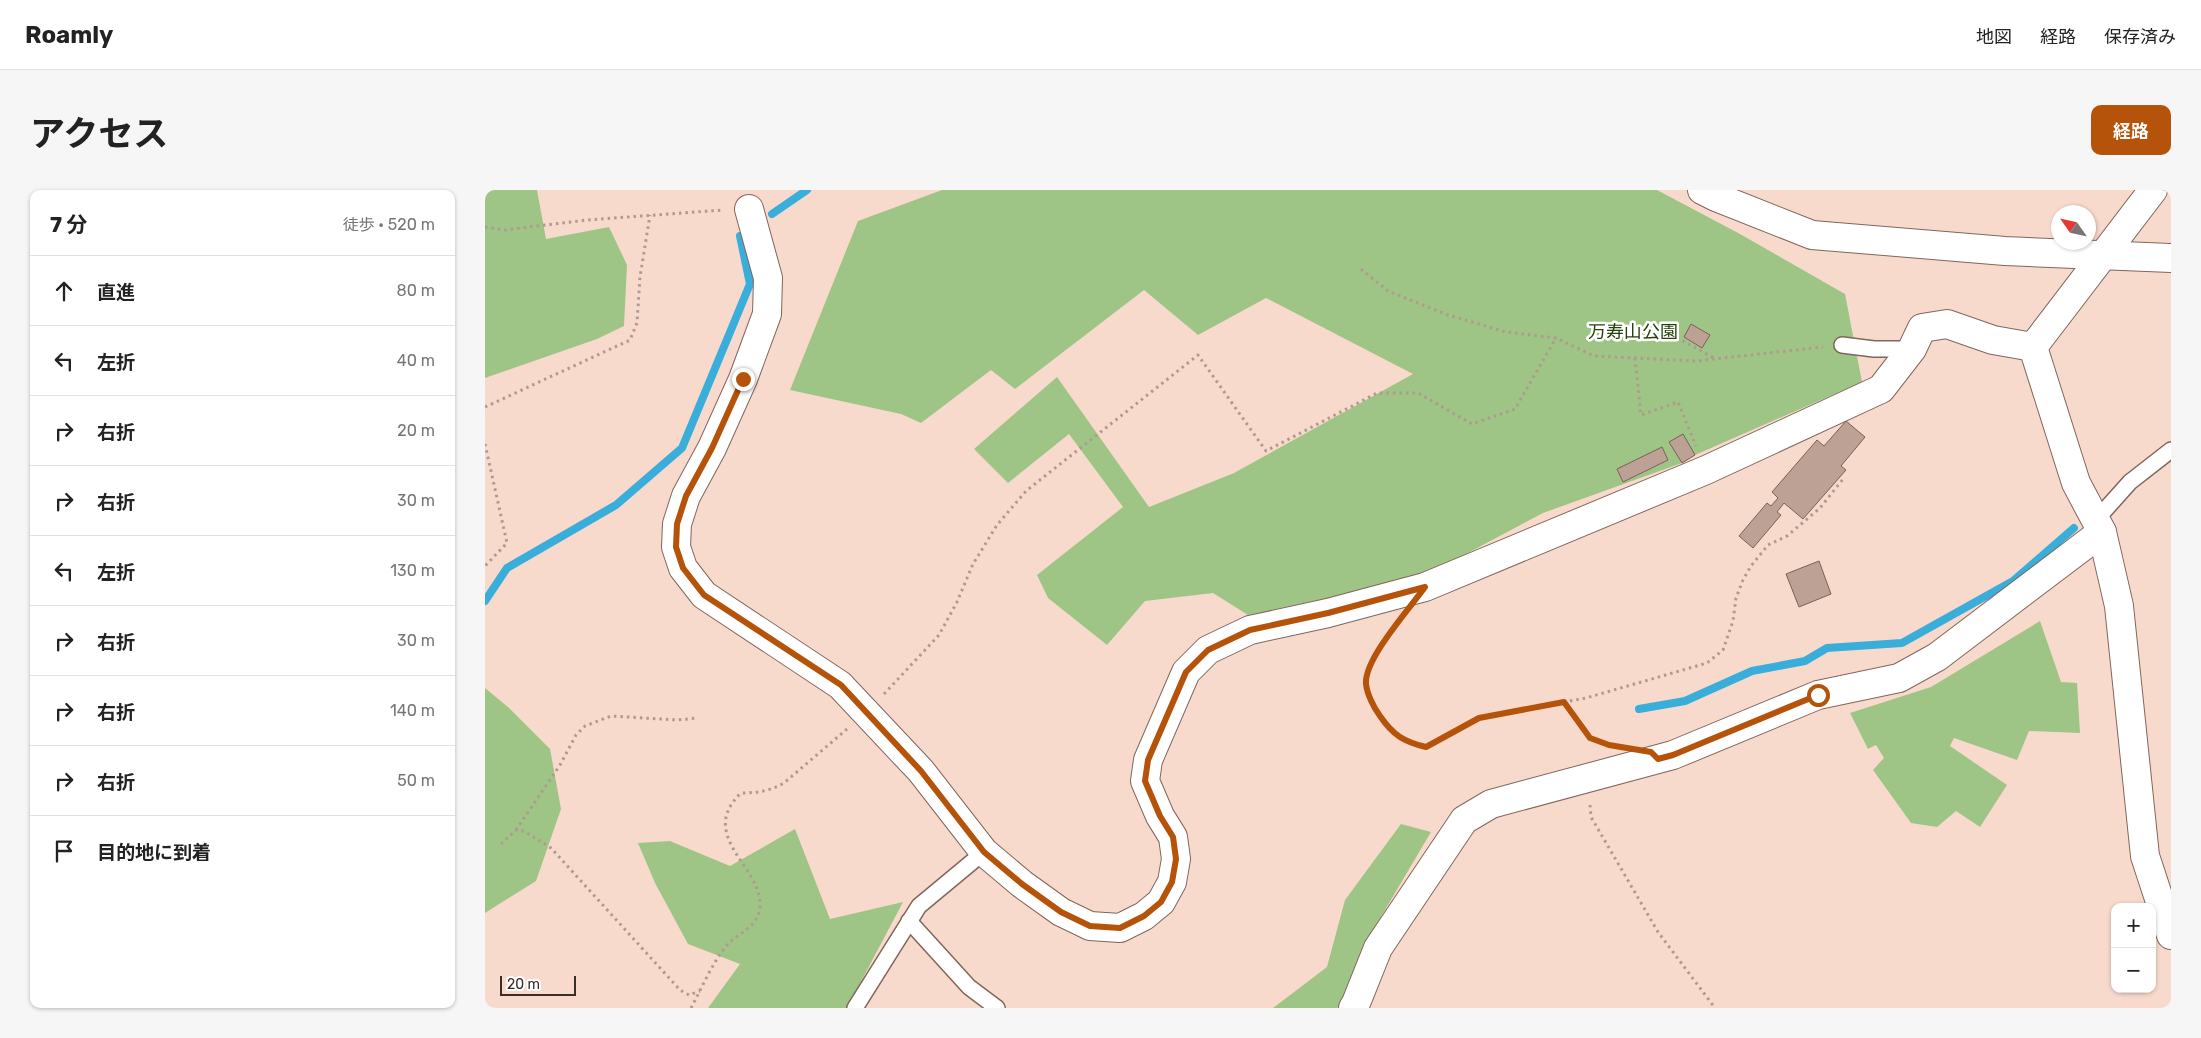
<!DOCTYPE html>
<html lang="ja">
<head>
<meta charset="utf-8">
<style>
	:root { --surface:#fff; --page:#f6f6f6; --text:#222; --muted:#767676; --line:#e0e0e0; --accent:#b45309 }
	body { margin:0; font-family:Rubik,"Noto Sans JP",sans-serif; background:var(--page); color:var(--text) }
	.controls { position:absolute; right:15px; bottom:15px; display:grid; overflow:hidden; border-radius:10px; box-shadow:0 1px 4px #0004 }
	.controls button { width:45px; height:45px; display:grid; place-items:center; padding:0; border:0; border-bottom:1px solid var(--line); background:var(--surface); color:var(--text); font:25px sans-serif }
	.compass { position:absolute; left:1566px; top:15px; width:45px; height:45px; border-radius:50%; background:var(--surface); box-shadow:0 1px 4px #0004; rotate:304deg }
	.scale { position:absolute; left:15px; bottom:12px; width:76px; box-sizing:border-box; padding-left:5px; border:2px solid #392d28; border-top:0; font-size:14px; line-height:18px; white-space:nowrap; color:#392d28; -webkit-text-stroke:4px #fff; paint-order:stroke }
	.stop { position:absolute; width:15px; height:15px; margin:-11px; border:4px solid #b45309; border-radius:50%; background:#fff }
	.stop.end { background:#b45309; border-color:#fff; box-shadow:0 1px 5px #0008 }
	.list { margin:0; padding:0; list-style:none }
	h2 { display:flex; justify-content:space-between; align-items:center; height:65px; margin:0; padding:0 20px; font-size:21px }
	h2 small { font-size:16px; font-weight:400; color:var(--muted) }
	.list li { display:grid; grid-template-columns:32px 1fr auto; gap:15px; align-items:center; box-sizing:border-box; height:70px; padding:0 20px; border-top:1px solid var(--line) }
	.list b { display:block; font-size:19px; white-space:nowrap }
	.list em { font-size:16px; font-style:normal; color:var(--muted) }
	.icon { flex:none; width:28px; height:28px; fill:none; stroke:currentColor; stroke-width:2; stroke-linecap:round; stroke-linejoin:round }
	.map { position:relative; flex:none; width:1686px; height:818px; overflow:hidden; border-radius:10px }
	header { display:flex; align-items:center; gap:30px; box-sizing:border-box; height:70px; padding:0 25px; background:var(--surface); border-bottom:1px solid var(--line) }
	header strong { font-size:24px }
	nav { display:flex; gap:28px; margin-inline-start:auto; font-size:18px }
	.intro { display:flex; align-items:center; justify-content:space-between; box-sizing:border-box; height:120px; padding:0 30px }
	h1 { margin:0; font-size:35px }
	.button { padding:12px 22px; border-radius:10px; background:var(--accent); color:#fff; font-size:18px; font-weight:700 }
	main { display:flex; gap:30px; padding:0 30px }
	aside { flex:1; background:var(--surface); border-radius:10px; box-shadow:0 1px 4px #0004 }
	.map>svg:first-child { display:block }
	.green { fill:#9ec585 }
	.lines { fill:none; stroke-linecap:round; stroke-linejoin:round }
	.stream { stroke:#39aedb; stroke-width:8 }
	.building { fill:#bea195; stroke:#7a6055 }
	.service-casing { stroke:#81665b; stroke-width:18 }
	.minor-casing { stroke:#81665b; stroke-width:30 }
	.path { stroke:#b0998f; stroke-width:3; stroke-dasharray:2.5 4; stroke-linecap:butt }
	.service { stroke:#fff; stroke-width:15 }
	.minor { stroke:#fff; stroke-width:28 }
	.route { stroke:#b45309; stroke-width:6 }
	.labels { text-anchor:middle; stroke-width:5; stroke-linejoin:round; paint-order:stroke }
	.park-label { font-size:18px; fill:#244208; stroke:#fff }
</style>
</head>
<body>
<header>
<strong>Roamly</strong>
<nav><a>地図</a><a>経路</a><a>保存済み</a></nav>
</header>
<div class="intro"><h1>アクセス</h1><a class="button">経路</a></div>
<main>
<aside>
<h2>7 分<small>徒歩 · 520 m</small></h2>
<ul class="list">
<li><svg class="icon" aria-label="ahead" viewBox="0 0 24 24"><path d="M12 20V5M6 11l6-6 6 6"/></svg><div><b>直進</b></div><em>80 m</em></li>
<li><svg class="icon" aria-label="left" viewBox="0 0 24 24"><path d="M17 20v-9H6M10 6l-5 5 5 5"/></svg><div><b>左折</b></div><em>40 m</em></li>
<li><svg class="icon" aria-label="right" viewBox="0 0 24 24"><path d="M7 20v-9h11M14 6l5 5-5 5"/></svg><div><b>右折</b></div><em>20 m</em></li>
<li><svg class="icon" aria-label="right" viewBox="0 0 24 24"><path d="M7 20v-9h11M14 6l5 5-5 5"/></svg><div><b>右折</b></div><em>30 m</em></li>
<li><svg class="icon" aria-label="left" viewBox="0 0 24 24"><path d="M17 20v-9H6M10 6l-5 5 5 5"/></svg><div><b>左折</b></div><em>130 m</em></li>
<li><svg class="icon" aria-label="right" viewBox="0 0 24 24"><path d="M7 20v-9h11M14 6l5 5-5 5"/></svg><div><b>右折</b></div><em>30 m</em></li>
<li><svg class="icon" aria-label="right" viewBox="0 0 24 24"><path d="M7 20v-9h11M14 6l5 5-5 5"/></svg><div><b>右折</b></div><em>140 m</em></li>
<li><svg class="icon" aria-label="right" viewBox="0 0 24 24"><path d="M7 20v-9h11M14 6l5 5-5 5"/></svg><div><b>右折</b></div><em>50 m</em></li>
<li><svg class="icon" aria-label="arrive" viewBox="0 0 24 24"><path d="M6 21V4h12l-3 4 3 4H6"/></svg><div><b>目的地に到着</b></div></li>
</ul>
</aside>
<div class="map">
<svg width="1686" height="818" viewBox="0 0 1686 818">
	<rect width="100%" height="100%" fill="#f8dacd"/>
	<g class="green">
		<path d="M0,0H52L61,49L124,37L142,75L139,136L112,149L0,188Z"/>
		<path d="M457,0H1172L1255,44L1360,104L1377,192L1210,265L1197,273L1058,323L934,389L763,425L728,403L660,411L622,455L563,408L552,385L638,317L584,244L523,293L489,259L572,187L664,317L749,283L928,184L781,108L713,145L659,100L530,199L506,180L436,233L416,224L305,200L373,31Z"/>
		<path d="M1555,431L1576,492L1592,493L1595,543L1544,541L1532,570L1469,548L1465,556L1522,595L1495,637L1471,621L1452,637L1426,633L1388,580L1399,568L1391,555L1383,559L1365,523L1446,497Z"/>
		<path d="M0,498L24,518L65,559L76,619L51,691L0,723Z"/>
		<path d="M916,634L946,642L881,752L863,805L852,818H788L842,777L860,710Z"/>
		<path d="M310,639L345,729L418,712L362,818H223L255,774L203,754L170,693L153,653L185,651L245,676Z"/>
	</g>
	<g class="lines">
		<g class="stream">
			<path d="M287,24L322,0"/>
			<path d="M0,411L22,378L131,315L197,258L265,94L255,46"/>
			<path d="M1154,519L1200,511L1267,481L1320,471L1342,458L1417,453L1528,391L1589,338"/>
		</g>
	</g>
	<g class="building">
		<path d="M1206,134L1225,145L1217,158L1199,147Z"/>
		<path d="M1361,231L1380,247L1356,276L1361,280L1318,329L1299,313L1292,322L1296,325L1268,358L1254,346L1282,313L1286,316L1293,308L1287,302L1332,250L1339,256Z"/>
		<path d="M1198,244L1210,265L1197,273L1184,252Z"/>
		<path d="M1177,257L1183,270L1138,292L1132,279Z"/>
		<path d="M1334,371L1346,404L1314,417L1301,384Z"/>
	</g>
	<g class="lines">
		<defs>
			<g id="service">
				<path d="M1357,155L1389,159H1427"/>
				<path d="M1611,330L1645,292L1686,260"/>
				<path d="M424,731L484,797L512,818"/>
				<path d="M370,818L434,716L499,662"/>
			</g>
			<g id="minor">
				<path d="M1217,0L1231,7L1327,45L1520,61L1686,68"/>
				<path d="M1668,0L1548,157L1591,293L1617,342L1634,416L1660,666L1686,745"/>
				<path d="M264,19L283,88L282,124L258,189L227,258L201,306L192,334L191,357L198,378L219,405L355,495L436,581L499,662L537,694L576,722L605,736L635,738L659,726L676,712L687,692L691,669L688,647L675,626L660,591L663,570L701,482L723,460L765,440L843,423L940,397L1221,280L1396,199L1427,159L1437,138L1462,134L1508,150L1548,157"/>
				<path d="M868,818L871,813L893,758L979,630L1006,614L1188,565L1333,505L1414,488L1452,467L1617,342"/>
			</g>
		</defs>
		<use href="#service" class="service-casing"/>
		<use href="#minor" class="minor-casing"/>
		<g class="path">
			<path d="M0,37L19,40L102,30L238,20"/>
			<path d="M876,79L903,101L963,125L1021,142L1071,148L1109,166L1211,171L1338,157"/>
			<path d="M1169,135L1229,168"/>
			<path d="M1150,168L1156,225L1193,212L1211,256"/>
			<path d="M0,217L145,150L152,133L155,87L165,25"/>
			<path d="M0,254L22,353L0,376"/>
			<path d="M915,431L899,451L885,475L881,494L890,519L904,538L923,553L941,557L994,528L1101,508L1222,473L1238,460L1248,431L1251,408L1258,390L1266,376L1283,355L1302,346L1335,318L1358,289"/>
			<path d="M399,504L454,445L472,412L488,374L512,335L541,301L713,165L781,261L892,203H933L987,234L1030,219L1071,148"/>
			<path d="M1079,512L1105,548L1124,554"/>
			<path d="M1105,615L1106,627L1173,742L1230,818"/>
			<path d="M31,640L75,575L91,545L100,536L126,526L192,530L212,528"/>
			<path d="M16,654L31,640L39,641L66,658L195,800L204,805L215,801"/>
			<path d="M206,818C217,798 227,773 242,755C254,742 274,737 275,716C278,678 211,646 256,603C272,603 285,601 299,593L362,539"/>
		</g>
		<use href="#service" class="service"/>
		<use href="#minor" class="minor"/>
	</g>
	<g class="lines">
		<path class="route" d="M258,189L227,258L201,306L192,334L191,357L198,378L219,405L356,495L436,581L499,662L537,694L576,722L605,736L635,738L659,726L676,712L687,692L691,669L688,647L675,626L660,591L663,570L701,482L723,460L765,440L843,423L940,397C925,418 879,469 881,494C882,504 889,518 895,526C908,545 919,552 941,557L994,528L1079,512L1105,548L1124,555L1166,562L1173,569L1188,565L1333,505"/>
	</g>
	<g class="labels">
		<g class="park-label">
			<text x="1148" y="148">万寿山公園</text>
		</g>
	</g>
</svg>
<div class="controls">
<button>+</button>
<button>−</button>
</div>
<svg class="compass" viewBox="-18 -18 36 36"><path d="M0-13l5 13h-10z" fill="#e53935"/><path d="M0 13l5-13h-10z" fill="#767676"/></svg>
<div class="scale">20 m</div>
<div class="stop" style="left:1333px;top:505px"></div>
<div class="stop end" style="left:258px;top:189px"></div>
</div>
</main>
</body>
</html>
